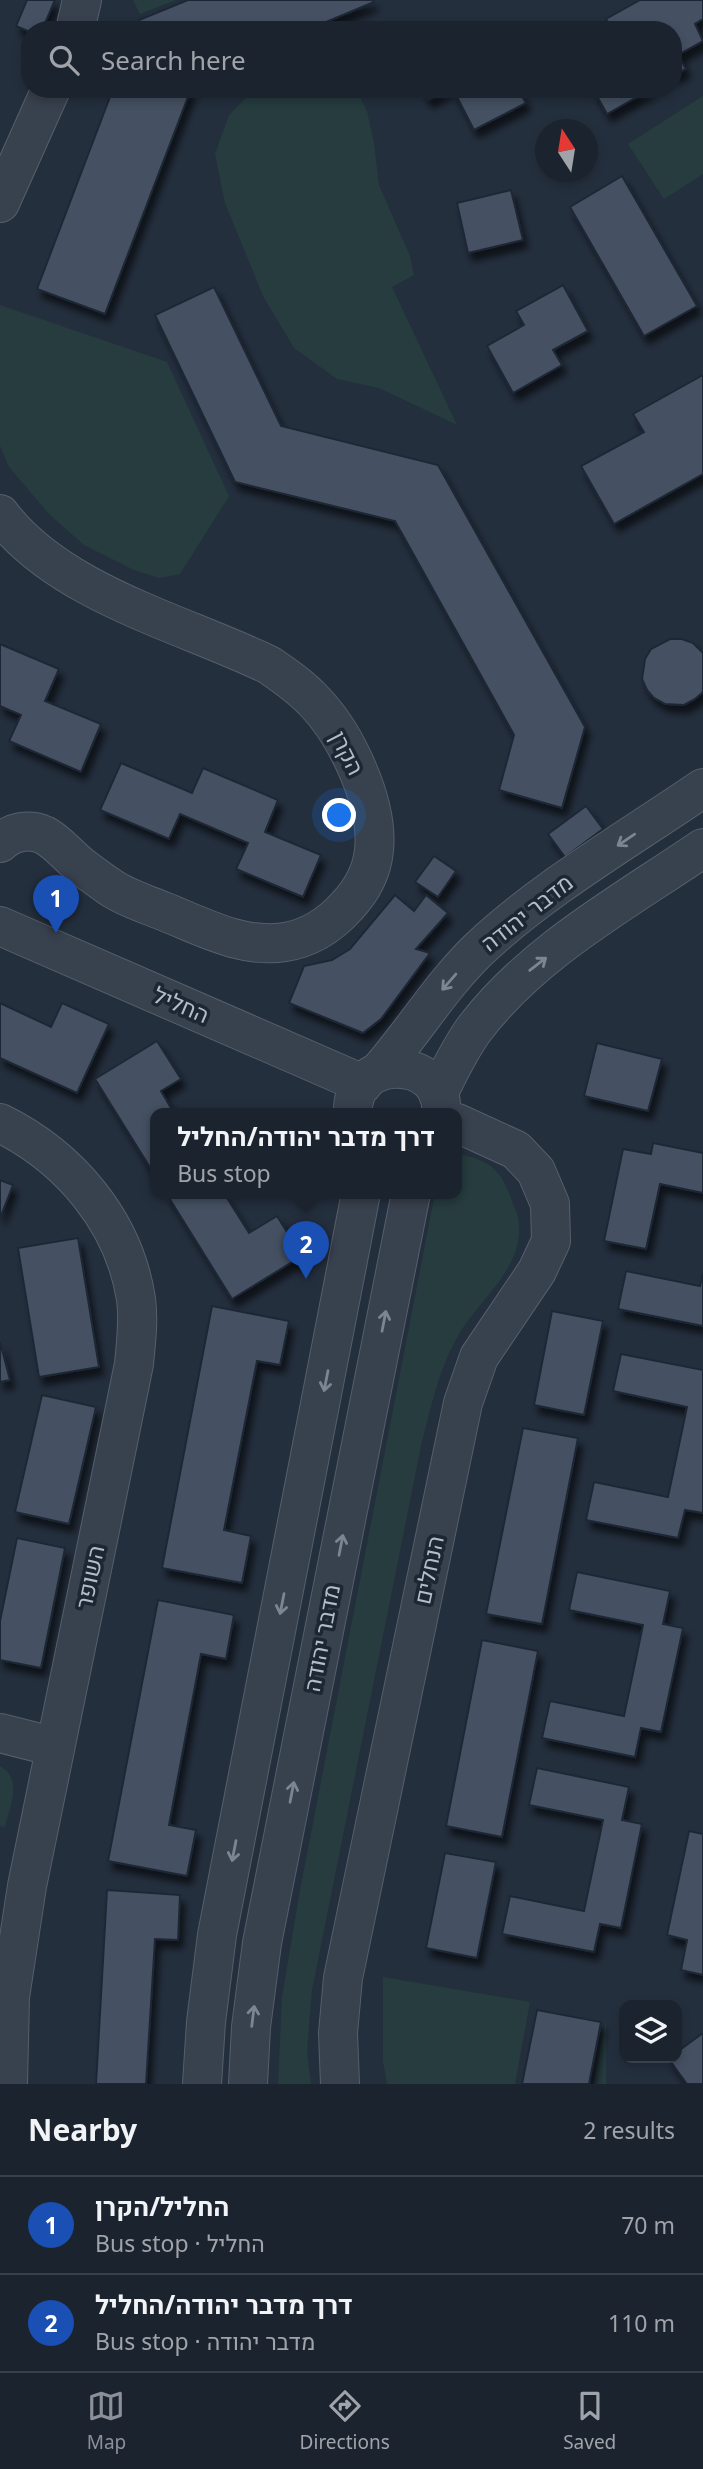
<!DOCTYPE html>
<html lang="en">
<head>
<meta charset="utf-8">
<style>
	:root { --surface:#1b232e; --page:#242b36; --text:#f1f3f6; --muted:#a0a4aa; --line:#39404a; --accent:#8c9099 }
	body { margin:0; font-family:"Noto Sans",Heebo,sans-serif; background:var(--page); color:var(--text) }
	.controls { position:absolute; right:21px; bottom:21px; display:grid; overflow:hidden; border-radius:14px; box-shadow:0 4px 10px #0003 }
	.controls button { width:63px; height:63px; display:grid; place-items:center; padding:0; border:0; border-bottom:2px solid var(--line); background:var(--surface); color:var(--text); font:35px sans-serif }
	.compass { position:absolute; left:535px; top:119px; width:63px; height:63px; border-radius:50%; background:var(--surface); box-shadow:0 4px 10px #0003; rotate:348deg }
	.you { position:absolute; left:340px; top:816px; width:24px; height:24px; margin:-18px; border:5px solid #fff; border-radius:50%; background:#1a73e8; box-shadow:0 0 0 10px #1a73e833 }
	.badge { display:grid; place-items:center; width:46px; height:46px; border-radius:50%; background:var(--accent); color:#fff; font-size:23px; font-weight:700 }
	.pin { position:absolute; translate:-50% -58px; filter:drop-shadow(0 2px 4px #0008) }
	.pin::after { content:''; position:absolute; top:37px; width:24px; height:21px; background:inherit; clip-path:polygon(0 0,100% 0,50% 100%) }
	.popup { position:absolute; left:150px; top:1108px; width:312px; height:91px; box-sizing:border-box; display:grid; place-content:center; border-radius:14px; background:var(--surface); filter:drop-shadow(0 2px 5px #0005); font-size:23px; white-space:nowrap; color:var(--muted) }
	.popup b { font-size:26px; color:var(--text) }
	.popup::after { content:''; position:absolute; left:50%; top:100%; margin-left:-14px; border:14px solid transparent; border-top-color:var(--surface) }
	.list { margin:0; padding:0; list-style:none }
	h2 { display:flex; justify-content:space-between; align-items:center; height:91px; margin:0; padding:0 28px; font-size:30px }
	h2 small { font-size:23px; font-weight:400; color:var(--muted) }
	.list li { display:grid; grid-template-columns:46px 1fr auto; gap:21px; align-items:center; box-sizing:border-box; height:98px; padding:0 28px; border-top:2px solid var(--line) }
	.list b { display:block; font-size:26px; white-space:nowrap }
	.list p { margin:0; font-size:23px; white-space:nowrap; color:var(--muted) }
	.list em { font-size:23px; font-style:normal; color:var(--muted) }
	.icon { flex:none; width:38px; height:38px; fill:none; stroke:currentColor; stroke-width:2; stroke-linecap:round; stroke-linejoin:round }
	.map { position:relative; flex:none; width:703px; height:2084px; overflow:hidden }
	.search { position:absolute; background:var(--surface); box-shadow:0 4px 10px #0003; left:21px; right:21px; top:21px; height:77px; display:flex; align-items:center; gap:18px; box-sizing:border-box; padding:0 24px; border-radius:28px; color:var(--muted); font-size:26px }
	.sheet { height:287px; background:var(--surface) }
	nav { display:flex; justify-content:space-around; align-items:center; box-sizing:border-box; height:98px; border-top:2px solid var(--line); background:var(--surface); font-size:19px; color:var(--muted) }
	nav a { display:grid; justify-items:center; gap:4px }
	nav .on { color:var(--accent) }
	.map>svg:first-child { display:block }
	.green { fill:#263c3f }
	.building { fill:#455162; stroke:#1f2835; stroke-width:2; filter:url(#shadow) }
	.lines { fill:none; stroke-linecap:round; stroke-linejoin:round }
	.minor-casing { stroke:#565f6c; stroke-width:40 }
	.minor { stroke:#38414e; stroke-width:38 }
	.oneway { stroke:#7c8592 }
	.labels { text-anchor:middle; stroke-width:7; stroke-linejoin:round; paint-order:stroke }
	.street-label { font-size:23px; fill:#b4bcc9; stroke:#1d2633 }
</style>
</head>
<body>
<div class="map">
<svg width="703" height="2084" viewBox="0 0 703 2084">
	<defs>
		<filter id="shadow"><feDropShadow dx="4.5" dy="8" stdDeviation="3.5" flood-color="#0009"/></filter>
	</defs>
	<rect width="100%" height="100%" fill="#242f3e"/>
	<g class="green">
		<path d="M133,0H176L140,14Z"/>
		<path d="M259,89H356L367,111L374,143L379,185L410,256L414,275L392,287L457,425L379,388L337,379L294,348L263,296L225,203L215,154L229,115L251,93Z"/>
		<path d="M703,96V174L664,199L628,144Z"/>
		<path d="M0,305L167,362L229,496L180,574L159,578L134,570L84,545L49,514L9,467L0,446Z"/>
		<path d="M463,1155C488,1161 499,1168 509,1193C512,1203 519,1214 519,1224C523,1268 480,1299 459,1334C439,1368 431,1408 421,1446L312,1990L307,2052L311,2084H278L282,1997L300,1890L435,1193H457V1156Z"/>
		<path d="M0,1766C23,1779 10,1807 5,1827L0,1826Z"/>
		<path d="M383,1977L530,2002L515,2084H387L383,2062Z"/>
		<path d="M606,2019V2084H594Z"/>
	</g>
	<g class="building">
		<path d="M27,0H55L42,30H30V32L16,26Z"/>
		<path d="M188,0H373L374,2L307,30H135L139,20Z"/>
		<path d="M640,0H703V19L695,24L703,41L678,55L686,69L673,76V30H613L606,19Z"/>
		<path d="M113,89H191L105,314L37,289Z"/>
		<path d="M422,89H449L428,100Z"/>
		<path d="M453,89H518L526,103L474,130Z"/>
		<path d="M593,89H651L607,114Z"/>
		<path d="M622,176L697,306L644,336L570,207Z"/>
		<path d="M511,190L523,240L468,253L457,203Z"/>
		<path d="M563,285L588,331L553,350L562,365L513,393L487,346L524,325L516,311Z"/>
		<path d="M214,287L281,426L438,465L585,727L562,808L499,790L514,735L395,521L235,482L155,315Z"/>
		<path d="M703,375V474L614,524L581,466L644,432L633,414Z"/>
		<path d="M670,639H682L693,643L703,653V692L695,699L684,705L665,704L654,698L647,690L642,679L645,659L651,649Z"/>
		<path d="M0,644L59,669L45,701L101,724L81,772L9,741L21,715L0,706Z"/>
		<path d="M121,763L192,793L203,768L278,800L265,832L321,855L303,897L236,869L248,843L180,814L169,839L100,810Z"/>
		<path d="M586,806L603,829L565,857L548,834Z"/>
		<path d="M434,856L456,871L438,897L415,882Z"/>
		<path d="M395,895L414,911L426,895L448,913L416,949L430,953L381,1019L363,1033L289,1003L304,966L332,960L350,949Z"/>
		<path d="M0,1003L51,1027L62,1003L109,1024L77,1093L0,1058Z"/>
		<path d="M157,1041L181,1079L161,1091L174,1113H156V1177L95,1079Z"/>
		<path d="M597,1043L662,1059L648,1111L584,1096Z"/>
		<path d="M653,1143L703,1153V1193L660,1184L646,1249L604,1241L623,1149L651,1154Z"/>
		<path d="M0,1180L13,1185L0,1218Z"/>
		<path d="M166,1193H224L249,1233L277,1216L302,1256L232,1299Z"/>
		<path d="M78,1238L99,1367L39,1377L18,1248Z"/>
		<path d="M626,1271L700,1286L703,1273V1326L618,1309Z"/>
		<path d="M212,1306L289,1321L280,1365L257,1361L224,1530L251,1536L242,1583L162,1568Z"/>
		<path d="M552,1311L603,1321L584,1415L534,1405Z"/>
		<path d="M0,1342L10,1380L0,1382Z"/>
		<path d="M621,1354L703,1370V1513L685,1510L678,1538L586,1520L594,1482L668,1497L687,1407L613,1391Z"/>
		<path d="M42,1395L96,1407L69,1524L15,1512Z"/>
		<path d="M523,1428L578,1438L542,1624L486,1614Z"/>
		<path d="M17,1538L65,1548L41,1668L0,1660V1621Z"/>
		<path d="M577,1572L670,1591L663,1624L683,1628L661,1732L641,1728L635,1757L542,1738L550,1701L624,1716L643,1625L569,1610Z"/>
		<path d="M158,1600L234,1615L226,1659L201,1654L169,1825L196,1830L187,1876L108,1861Z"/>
		<path d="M482,1640L538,1651L502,1837L446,1826Z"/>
		<path d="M537,1768L629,1787L622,1820L642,1824L621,1928L600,1924L594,1952L502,1934L510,1896L584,1911L603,1820L529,1805Z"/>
		<path d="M689,1831L703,1834V1975L681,1970L687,1940L667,1935Z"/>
		<path d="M445,1853L496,1862L477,1958L426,1948Z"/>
		<path d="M107,1890L180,1895L178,1940L155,1939L146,2084H96Z"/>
		<path d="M537,2010L601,2022L589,2084H522Z"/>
		<path d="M703,2033V2084H687L668,2058H677V2052Z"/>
	</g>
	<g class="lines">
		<defs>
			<g id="minor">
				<path d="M75,30L82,0"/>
				<path d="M0,203L51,89"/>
				<path d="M0,514C59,593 182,623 269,665C285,676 301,687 314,701C346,734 379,803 374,850C372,872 362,890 347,906C330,925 310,938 285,942C242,949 201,926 163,911C146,904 126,898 110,887C100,880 90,873 80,865C68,856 58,842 44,835C29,828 11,832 0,843"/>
				<path d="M0,926L363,1084"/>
				<path d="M380,1070C414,1031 441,986 478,950C541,890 630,838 703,788"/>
				<path d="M438,1094C449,1072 460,1048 475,1028C534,951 624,902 703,848"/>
				<path d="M353,1113C350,1053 446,1055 441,1113"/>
				<path d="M0,1123C69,1157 124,1221 136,1299C139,1321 136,1342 134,1364L27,1886L10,1997L8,2084"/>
				<path d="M0,1733L55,1747"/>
				<path d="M202,2084L206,2022L217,1935L361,1193"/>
				<path d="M248,2084L251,2027L262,1943L411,1193"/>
				<path d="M340,2084L338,2033L343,1978L463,1403L479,1357L537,1271L551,1241L550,1204L536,1171L516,1150L457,1123"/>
			</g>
		</defs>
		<use href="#minor" class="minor-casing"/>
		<use href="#minor" class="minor"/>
	</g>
	<defs><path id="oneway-shaft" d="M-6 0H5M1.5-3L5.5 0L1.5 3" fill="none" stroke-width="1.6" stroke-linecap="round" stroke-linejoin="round" transform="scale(1.75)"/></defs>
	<g class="oneway">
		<use href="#oneway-shaft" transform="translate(626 840) rotate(146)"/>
		<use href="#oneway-shaft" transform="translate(538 964) rotate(-38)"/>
		<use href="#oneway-shaft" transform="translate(449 982) rotate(131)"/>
		<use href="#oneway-shaft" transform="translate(384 1321) rotate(-79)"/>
		<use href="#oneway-shaft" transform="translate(326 1381) rotate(101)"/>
		<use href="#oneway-shaft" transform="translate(341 1545) rotate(-79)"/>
		<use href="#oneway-shaft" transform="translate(282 1604) rotate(101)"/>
		<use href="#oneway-shaft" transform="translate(292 1792) rotate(-79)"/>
		<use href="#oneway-shaft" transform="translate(234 1851) rotate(101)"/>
		<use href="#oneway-shaft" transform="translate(253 2016) rotate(-83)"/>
	</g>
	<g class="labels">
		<g class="street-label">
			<text transform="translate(347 753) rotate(63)" y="8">הקרן</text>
			<text transform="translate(527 913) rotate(-38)" y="8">מדבר יהודה</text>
			<text transform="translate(181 1005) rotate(23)" y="8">החליל</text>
			<text transform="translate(429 1570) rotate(-78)" y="8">הנחלים</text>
			<text transform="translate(90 1577) rotate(-78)" y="8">השופר</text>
			<text transform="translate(322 1638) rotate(-79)" y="8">מדבר יהודה</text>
		</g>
	</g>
</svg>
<div class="controls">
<button><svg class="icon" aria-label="layers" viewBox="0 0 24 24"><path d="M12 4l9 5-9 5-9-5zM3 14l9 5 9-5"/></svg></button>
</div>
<svg class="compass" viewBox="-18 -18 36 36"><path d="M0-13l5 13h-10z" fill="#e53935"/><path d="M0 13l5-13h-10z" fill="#a0a4aa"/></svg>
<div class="you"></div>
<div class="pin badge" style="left:56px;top:933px;background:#1a4fb4">1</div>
<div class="pin badge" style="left:306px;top:1279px;background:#1a4fb4">2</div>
<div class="popup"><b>דרך מדבר יהודה/החליל</b>Bus stop</div>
<div class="search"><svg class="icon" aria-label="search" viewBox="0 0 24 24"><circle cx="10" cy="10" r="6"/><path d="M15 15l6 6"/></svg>Search here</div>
</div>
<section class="sheet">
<h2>Nearby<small>2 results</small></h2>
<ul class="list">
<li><span class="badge" style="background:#1a4fb4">1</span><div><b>החליל/הקרן</b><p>Bus stop · החליל</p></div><em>70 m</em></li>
<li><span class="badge" style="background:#1a4fb4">2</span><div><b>דרך מדבר יהודה/החליל</b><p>Bus stop · מדבר יהודה</p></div><em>110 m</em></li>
</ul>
</section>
<nav>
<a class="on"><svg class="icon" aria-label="map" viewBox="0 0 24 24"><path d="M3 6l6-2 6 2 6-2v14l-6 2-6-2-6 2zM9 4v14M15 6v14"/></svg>Map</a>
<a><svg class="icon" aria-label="directions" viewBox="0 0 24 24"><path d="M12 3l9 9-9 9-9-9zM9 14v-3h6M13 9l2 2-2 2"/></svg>Directions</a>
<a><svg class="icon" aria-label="saved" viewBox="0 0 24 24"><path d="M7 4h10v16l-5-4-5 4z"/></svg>Saved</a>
</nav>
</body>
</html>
